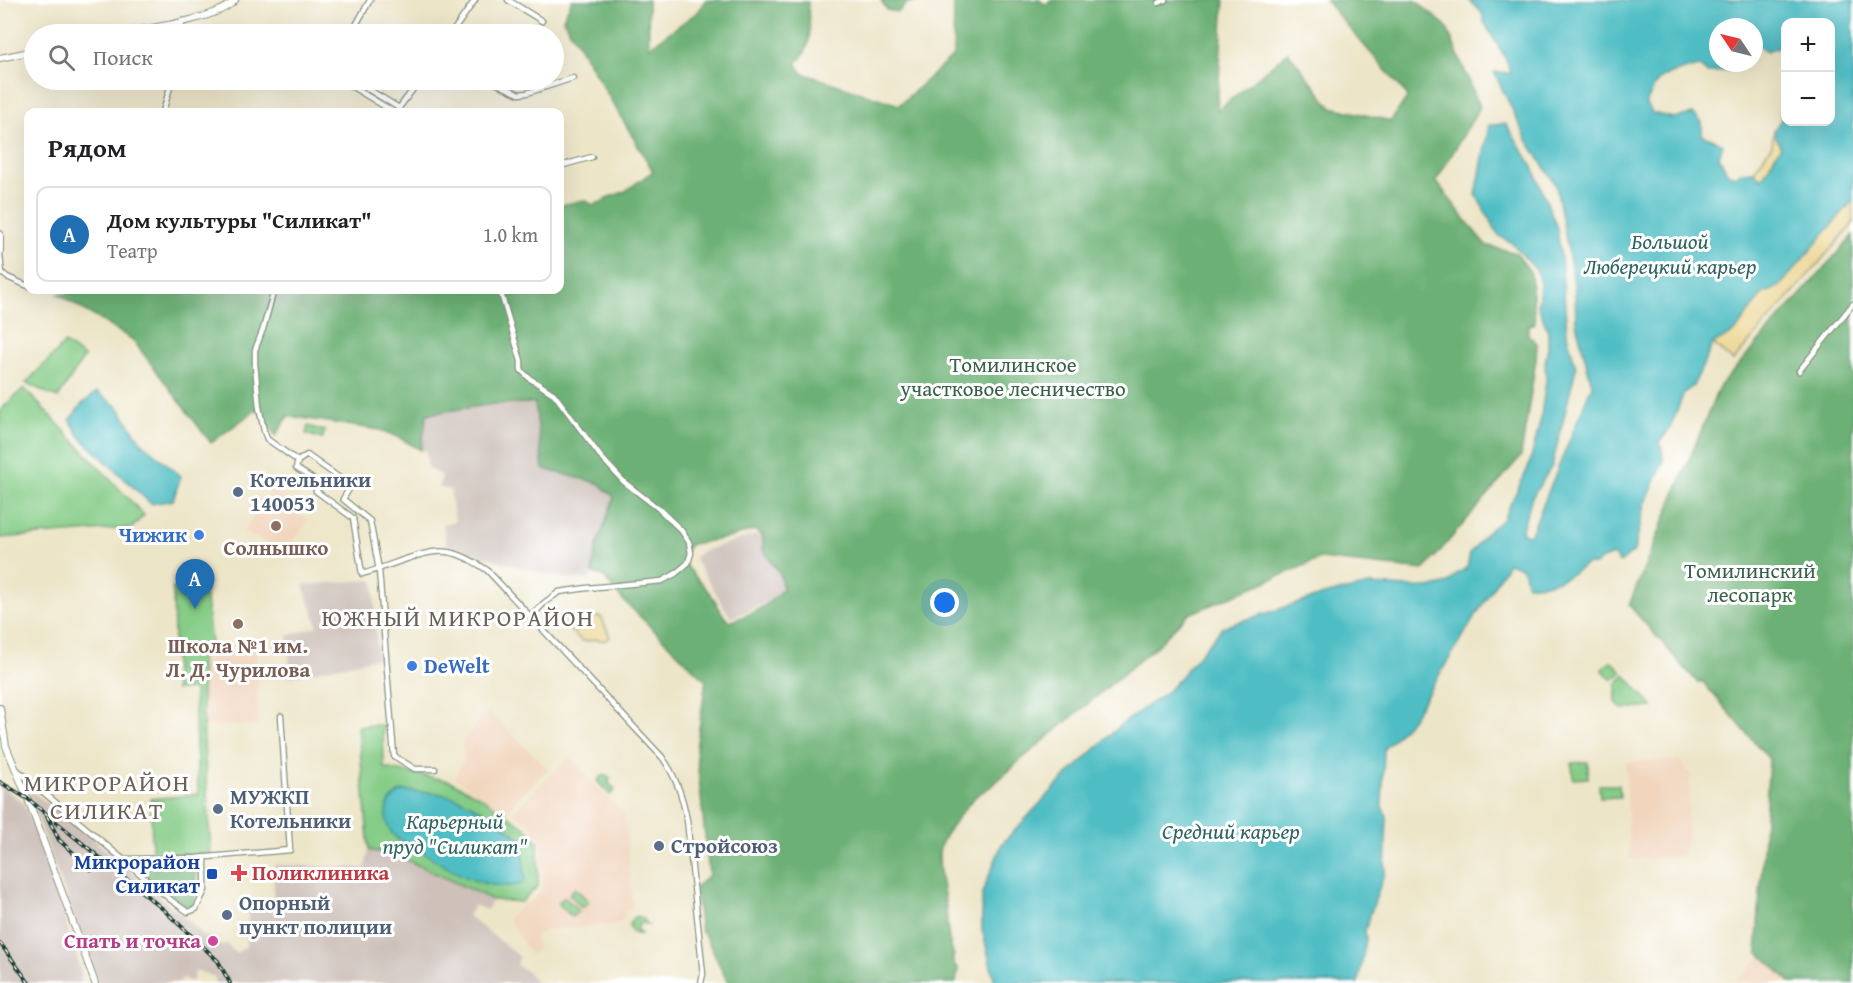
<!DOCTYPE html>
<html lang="ru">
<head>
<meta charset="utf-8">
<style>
	:root { --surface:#fff; --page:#f6f6f6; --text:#202124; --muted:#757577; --line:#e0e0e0; --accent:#1f6fb2 }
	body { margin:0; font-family:"Gentium Book Plus",serif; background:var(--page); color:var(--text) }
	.controls { position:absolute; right:18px; top:18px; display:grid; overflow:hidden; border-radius:12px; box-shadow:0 6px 24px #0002 }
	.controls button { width:54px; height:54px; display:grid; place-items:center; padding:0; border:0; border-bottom:2px solid var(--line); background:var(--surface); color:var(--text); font:30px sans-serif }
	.compass { position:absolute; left:1709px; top:18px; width:54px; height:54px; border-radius:50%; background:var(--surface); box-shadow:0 6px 24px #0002; rotate:305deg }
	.you { position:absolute; left:945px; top:603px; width:21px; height:21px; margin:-15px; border:4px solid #fff; border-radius:50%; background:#1a73e8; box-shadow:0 0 0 9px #1a73e833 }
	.badge { display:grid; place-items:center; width:39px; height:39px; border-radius:50%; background:var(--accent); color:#fff; font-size:20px; font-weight:700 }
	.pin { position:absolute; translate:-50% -50px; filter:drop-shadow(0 2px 3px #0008) }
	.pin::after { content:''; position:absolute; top:32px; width:21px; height:18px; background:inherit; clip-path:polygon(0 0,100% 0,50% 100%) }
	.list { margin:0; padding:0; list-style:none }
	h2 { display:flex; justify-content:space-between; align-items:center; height:78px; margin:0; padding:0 24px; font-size:26px }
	h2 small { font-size:20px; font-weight:400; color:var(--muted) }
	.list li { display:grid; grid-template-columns:39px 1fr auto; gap:18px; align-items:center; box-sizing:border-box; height:96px; margin:0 12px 12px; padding:0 12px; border:2px solid var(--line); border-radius:12px }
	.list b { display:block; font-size:22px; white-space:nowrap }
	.list p { margin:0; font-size:20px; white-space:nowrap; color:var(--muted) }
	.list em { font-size:20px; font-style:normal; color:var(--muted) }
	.icon { flex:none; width:33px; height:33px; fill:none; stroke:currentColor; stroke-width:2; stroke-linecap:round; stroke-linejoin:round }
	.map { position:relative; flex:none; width:1853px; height:983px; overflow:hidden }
	.search { position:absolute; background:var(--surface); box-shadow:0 6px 24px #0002; left:24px; top:24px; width:540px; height:66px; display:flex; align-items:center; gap:15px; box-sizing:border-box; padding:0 21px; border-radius:33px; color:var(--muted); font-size:22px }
	.panel { position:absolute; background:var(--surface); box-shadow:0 6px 24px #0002; left:24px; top:108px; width:540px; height:186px; border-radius:12px }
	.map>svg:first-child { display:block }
	.built { fill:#f1d5bd }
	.industrial { fill:#cec1ba }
	.green { fill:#85cc87; stroke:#52845e; stroke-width:1.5 }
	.forest { fill:#6cb074; stroke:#467654; stroke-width:1.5; fill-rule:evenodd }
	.sand { fill:#eeda9e; stroke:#868c69; stroke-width:1.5 }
	.water { fill:#50bec4; stroke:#387e7c; stroke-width:1.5; fill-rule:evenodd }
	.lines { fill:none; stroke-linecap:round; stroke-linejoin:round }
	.street-casing { stroke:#86917e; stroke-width:7 }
	.secondary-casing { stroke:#86917e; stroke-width:8 }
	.street { stroke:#fff; stroke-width:4.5 }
	.secondary { stroke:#fff; stroke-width:6 }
	.rail-casing { stroke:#1f3d34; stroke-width:4 }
	.rail { stroke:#fff; stroke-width:1.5; stroke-dasharray:4.5; stroke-linecap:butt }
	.service-dot { fill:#5c6f8a; stroke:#fff; stroke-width:2 }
	.education-dot { fill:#8d6e63; stroke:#fff; stroke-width:2 }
	.shop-dot { fill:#3f7fe0; stroke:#fff; stroke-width:2 }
	.health-dot { fill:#e0444e; stroke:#fff; stroke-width:2 }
	.transit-dot { fill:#1a4fb4; stroke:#fff; stroke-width:2 }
	.hotel-dot { fill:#d1479c; stroke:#fff; stroke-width:2 }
	.labels { text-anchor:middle; stroke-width:6; stroke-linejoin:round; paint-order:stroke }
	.park-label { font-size:21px; fill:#386149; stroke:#fff }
	.service-label { font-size:21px; font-weight:bold; fill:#4e5e75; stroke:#fff; text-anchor:start }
	.shop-label { font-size:21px; font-weight:bold; fill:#366cbe; stroke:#fff; text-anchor:end }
	.education-label { font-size:21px; font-weight:bold; fill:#785e54; stroke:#fff }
	.transit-label { font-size:21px; font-weight:bold; fill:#164399; stroke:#fff; text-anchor:end }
	.health-label { font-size:21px; font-weight:bold; fill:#be3a42; stroke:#fff; text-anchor:start }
	.hotel-label { font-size:21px; font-weight:bold; fill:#b23c85; stroke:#fff; text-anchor:end }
	.water-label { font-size:22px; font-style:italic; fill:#2e645f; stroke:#fff }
	.quarter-label { font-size:24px; letter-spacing:1.5px; fill:#6b6158; stroke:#fff }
</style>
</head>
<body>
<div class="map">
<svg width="1853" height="983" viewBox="0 0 1853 983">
	<rect width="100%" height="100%" fill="#fff"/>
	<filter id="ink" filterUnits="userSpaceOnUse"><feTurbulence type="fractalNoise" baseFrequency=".0167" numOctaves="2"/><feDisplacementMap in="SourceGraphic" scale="12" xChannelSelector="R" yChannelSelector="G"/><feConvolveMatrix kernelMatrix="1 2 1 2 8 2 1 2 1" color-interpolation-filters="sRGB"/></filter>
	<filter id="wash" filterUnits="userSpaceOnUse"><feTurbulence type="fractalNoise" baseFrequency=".008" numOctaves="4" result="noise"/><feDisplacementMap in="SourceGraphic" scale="24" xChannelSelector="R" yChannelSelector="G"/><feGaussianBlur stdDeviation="1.35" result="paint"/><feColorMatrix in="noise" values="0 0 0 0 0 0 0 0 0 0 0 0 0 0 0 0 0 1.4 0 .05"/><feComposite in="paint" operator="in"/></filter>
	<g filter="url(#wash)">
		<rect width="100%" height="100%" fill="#ede5c8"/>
		<g class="built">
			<path d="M272,489L297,505L299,514L309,520L285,552L243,532Z"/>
			<path d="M256,650L258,725L203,727L201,652Z"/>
			<path d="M489,712L548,769L504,812L454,778L465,758L461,742Z"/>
			<path d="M568,759L574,761L625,816L633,909L624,910L625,917L618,924L544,930L543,933L535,934L537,950L531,955L508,919L525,902L530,901L536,897L542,887L540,838L530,824L513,812Z"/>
			<path d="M1679,760L1691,775L1685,856L1629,859L1626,762Z"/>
			<path d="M1762,955L1791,983H1734Z"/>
		</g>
		<g class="industrial">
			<path d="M535,403L543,469L599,483L614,497L596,549L591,580L559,577L541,573L446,545L443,524L455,521L450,490L439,487L442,475L428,469L426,451L421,450L427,414L493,404Z"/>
			<path d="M774,529L803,585L731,618L694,558L700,552Z"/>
			<path d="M371,580L374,583L377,658L290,677L288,636L318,626L303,585Z"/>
			<path d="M0,785L23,803L44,851L82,975L80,980L81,983H0Z"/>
			<path d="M29,790L69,818L194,926L202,933V936H209L210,945L227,944L236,953L246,947L249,903L273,899L275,865L365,868L369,850L396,855L493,900L487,910L474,905L468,916L520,957L516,965L527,971L537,983H215V977L196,970L192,982L182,978L180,983H98L39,822Z"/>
		</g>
		<g class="green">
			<path d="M65,343L84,357L58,398L26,383Z"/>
			<path d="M24,388L144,515L132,528L0,538V410Z"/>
			<path d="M308,426L325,431L322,439L306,434Z"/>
			<path d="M173,588L205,590L212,652H201L203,727L211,854H152L151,799L198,794L194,689L175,690Z"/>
			<path d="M1612,661L1622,672L1612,680L1602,669Z"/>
			<path d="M1625,675L1653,707L1622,709L1616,702V684Z"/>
			<path d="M383,725L384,768L450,781L479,796L525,827L538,842V886L521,902L493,900L396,855L369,850L358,726Z"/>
			<path d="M1588,762V778L1573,779L1572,763Z"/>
			<path d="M602,776H607L610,779L608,782L615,790L610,795L597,781Z"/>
			<path d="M1599,785H1619L1620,797L1600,798Z"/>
			<path d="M575,888L589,902L582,908L569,894Z"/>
			<path d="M565,897L579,911L572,917L558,903Z"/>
			<path d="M637,916L644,919L648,925L644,923L639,924L637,930L641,934H636L632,932L629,925L633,918Z"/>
		</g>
		<g class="forest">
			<path d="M572,0H648L649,47L699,11L705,0L808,2C809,25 815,46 796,63L802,73L899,105L953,56L954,0H1040L1045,5L1052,0H1224L1217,111L1288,52L1331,107L1391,121L1408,96L1325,0H1415L1446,26L1480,107L1436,181L1485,245L1516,253L1531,273L1535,323L1528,326V335L1537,343L1536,360L1521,456L1424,570L1320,559L1187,615L1160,643L1016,764C1008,772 998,780 989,788C985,791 980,792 977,795C968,804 943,835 940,847C936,860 943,887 945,901C948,920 946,938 954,955C951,961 953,964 958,968L956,983H728L706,937L701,931L695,888L709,875L696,749L706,681L621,598L603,576L592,573L596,549L614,497L598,483L543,469L535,403L493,404L427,414L421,450L398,437L380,430L288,416L276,436L257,409L211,443L133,340L58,294L100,290H560V205L585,200L593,205L605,201L606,198L624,192L653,171L563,19ZM754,530L763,536V550L780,574L783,589C769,606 750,614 730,622C721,616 720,608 714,599C705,585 692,575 683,561L688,547L692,544L732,537Z"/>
			<path d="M881,0H926L907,3L898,12L887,10Z"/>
			<path d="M1853,235V983H1791L1758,952L1757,940L1769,759L1702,681L1698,683L1629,605L1719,387Z"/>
			<path d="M141,861L190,862L196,868L195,904L192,907L186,906L140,870Z"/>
		</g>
		<g class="sand">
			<path d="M1774,131L1781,148C1770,158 1771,168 1761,180L1754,171L1772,145Z"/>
			<path d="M1853,200V224L1733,361L1713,344L1735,332L1762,294L1779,287Z"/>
			<path d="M585,616L601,617L610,637L604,641L597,639L587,641H582L565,626L556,623V620L558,618L576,619Z"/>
		</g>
		<g class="water">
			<path d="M1469,0H1853V200L1779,287L1762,294L1735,332L1713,344L1693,386L1684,393L1670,428L1660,442L1664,461L1645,505L1634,551L1620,563L1613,555L1600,560L1595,565L1586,564C1571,577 1547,587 1527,585L1523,568L1508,563L1412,719L1384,749L1382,807L1387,816L1385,871L1365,930L1366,939L1358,983H995L982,929V893L1002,844L1065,777L1122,724L1169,690L1223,627L1327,594L1370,585L1429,588L1448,583L1458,573L1467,568L1470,553L1486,533L1503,519L1529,466L1540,423L1546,380L1545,362L1548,348V331L1538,306L1540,284L1537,271L1512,243L1499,236L1476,195L1489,125L1506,124L1533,167L1557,228L1562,266L1567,334L1576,368L1552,466L1532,497L1521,532L1528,535L1531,534L1592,385L1576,323L1575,289L1556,185L1527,140L1494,72L1511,73L1507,61L1484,22L1482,13ZM1786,22H1830V122H1786L1785,109L1780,113L1782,117L1774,131L1781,148C1771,157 1770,169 1761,179L1754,171L1741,172L1736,176L1727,173L1719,157L1723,144L1702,135V122L1693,114L1673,118L1652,113L1649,107L1645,105L1657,82L1664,76L1698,66L1707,73L1729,70L1742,63H1718V27H1754V43L1766,52L1777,48L1785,40Z"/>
			<path d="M97,392L118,407L142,443L181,476L173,500L151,504L80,437L70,420L81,405Z"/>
			<path d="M402,791C444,792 462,795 496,820C505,827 515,833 522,841L525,880L522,884C485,893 450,870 421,851C413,846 404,843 396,838C381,822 383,801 402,791Z"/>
		</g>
	</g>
	<g filter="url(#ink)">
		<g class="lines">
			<defs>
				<g id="street">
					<path d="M508,0L542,21"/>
					<path d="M1159,3L1165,0"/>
					<path d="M181,34L182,21"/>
					<path d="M351,34L370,0"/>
					<path d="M451,34L475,0"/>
					<path d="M341,80L394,112"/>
					<path d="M353,80L399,108L420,80"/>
					<path d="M489,80L519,94L527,93L573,78"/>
					<path d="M163,112L172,80"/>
					<path d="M560,166L592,157"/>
					<path d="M0,255L2,274"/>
					<path d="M0,271L7,277L28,286"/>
					<path d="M274,290L263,329L255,350V364L259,407L264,431L267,439L298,461"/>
					<path d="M500,290L521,361V370L529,378L554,394L601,457L624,482L659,509L681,530L689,542L691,553L688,563L675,574L662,581L587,588L559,592L544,603L531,617"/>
					<path d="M1799,371L1853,304"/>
					<path d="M16,769L171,900L188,912L196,909L205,890V857"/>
					<path d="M435,769H415L394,756L379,570L370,521L343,499L351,486L307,455L298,461L296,468L320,484L316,491L353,518L362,574C386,568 425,548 448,552C462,554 476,563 487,570L662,757C676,776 683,798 687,820L703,974L701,983"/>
					<path d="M122,859L196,858L290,850L281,716"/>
				</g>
				<g id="secondary">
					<path d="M116,34C144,29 218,20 235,0"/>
					<path d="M0,58L34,51"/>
					<path d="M0,234V251"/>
					<path d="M0,708L6,746L28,799L95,983"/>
				</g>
			</defs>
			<use href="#street" class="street-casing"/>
			<use href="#secondary" class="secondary-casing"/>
			<use href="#street" class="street"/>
			<use href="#secondary" class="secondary"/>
			<defs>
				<g id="rail">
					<path d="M0,782L28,799L164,910L218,961L230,983"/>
					<path d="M47,816L59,840L92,870"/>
					<path d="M0,943L29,983"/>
				</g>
			</defs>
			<use href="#rail" class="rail-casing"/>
			<use href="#rail" class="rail"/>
		</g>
	</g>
	<g class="service-dot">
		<circle cx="238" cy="492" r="6"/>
		<circle cx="218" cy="809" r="6"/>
		<circle cx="659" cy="846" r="6"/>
		<circle cx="227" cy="915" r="6"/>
	</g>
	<g class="education-dot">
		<circle cx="276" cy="526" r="6"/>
		<circle cx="238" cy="624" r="6"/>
	</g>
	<g class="shop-dot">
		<circle cx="199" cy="535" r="6"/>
		<circle cx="412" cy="666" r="6"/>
	</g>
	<path class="health-dot" d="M236 864h6v6h6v6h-6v6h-6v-6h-6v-6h6z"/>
	<rect class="transit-dot" x="206" y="868" width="12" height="12" rx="3"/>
	<circle class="hotel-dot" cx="213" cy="941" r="6"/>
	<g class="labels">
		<g class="park-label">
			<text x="1013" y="372">Томилинское<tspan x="1013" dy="24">участковое лесничество</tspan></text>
			<text x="1750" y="578">Томилинский<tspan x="1750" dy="24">лесопарк</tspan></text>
		</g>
		<g class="service-label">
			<text x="250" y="487">Котельники<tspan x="250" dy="24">140053</tspan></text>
			<text x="230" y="804">МУЖКП<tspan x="230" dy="24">Котельники</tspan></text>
			<text x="671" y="853">Стройсоюз</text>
			<text x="239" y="910">Опорный<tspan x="239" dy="24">пункт полиции</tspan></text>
		</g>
		<g class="shop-label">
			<text x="187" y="542">Чижик</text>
			<text x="424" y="673" text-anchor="start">DeWelt</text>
		</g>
		<g class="education-label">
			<text x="276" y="555">Солнышко</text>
			<text x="238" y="653">Школа №1 им.<tspan x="238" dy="24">Л. Д. Чурилова</tspan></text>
		</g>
		<g class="transit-label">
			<text x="200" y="869">Микрорайон<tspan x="200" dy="24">Силикат</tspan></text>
		</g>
		<g class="health-label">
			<text x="252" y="880">Поликлиника</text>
		</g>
		<g class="hotel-label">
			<text x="201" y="948">Спать и точка</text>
		</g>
		<g class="water-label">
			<text x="1670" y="249">Большой<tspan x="1670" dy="25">Люберецкий карьер</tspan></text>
			<text x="455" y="829">Карьерный<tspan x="455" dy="25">пруд "Силикат"</tspan></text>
			<text x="1231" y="839">Средний карьер</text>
		</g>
		<g class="quarter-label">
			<text x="458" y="626">ЮЖНЫЙ МИКРОРАЙОН</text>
			<text x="107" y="791">МИКРОРАЙОН<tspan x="107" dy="28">СИЛИКАТ</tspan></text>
		</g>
	</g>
</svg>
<div class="controls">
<button>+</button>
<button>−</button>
</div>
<svg class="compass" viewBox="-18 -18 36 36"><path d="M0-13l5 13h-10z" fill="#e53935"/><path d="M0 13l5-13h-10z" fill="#757577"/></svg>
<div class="you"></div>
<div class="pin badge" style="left:195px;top:609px">A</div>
<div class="search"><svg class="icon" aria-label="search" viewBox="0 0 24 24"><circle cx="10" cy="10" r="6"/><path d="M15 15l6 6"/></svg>Поиск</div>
<section class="panel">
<h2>Рядом<small></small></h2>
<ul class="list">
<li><span class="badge">A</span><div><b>Дом культуры &quot;Силикат&quot;</b><p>Театр</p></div><em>1.0 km</em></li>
</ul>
</section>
</div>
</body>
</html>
